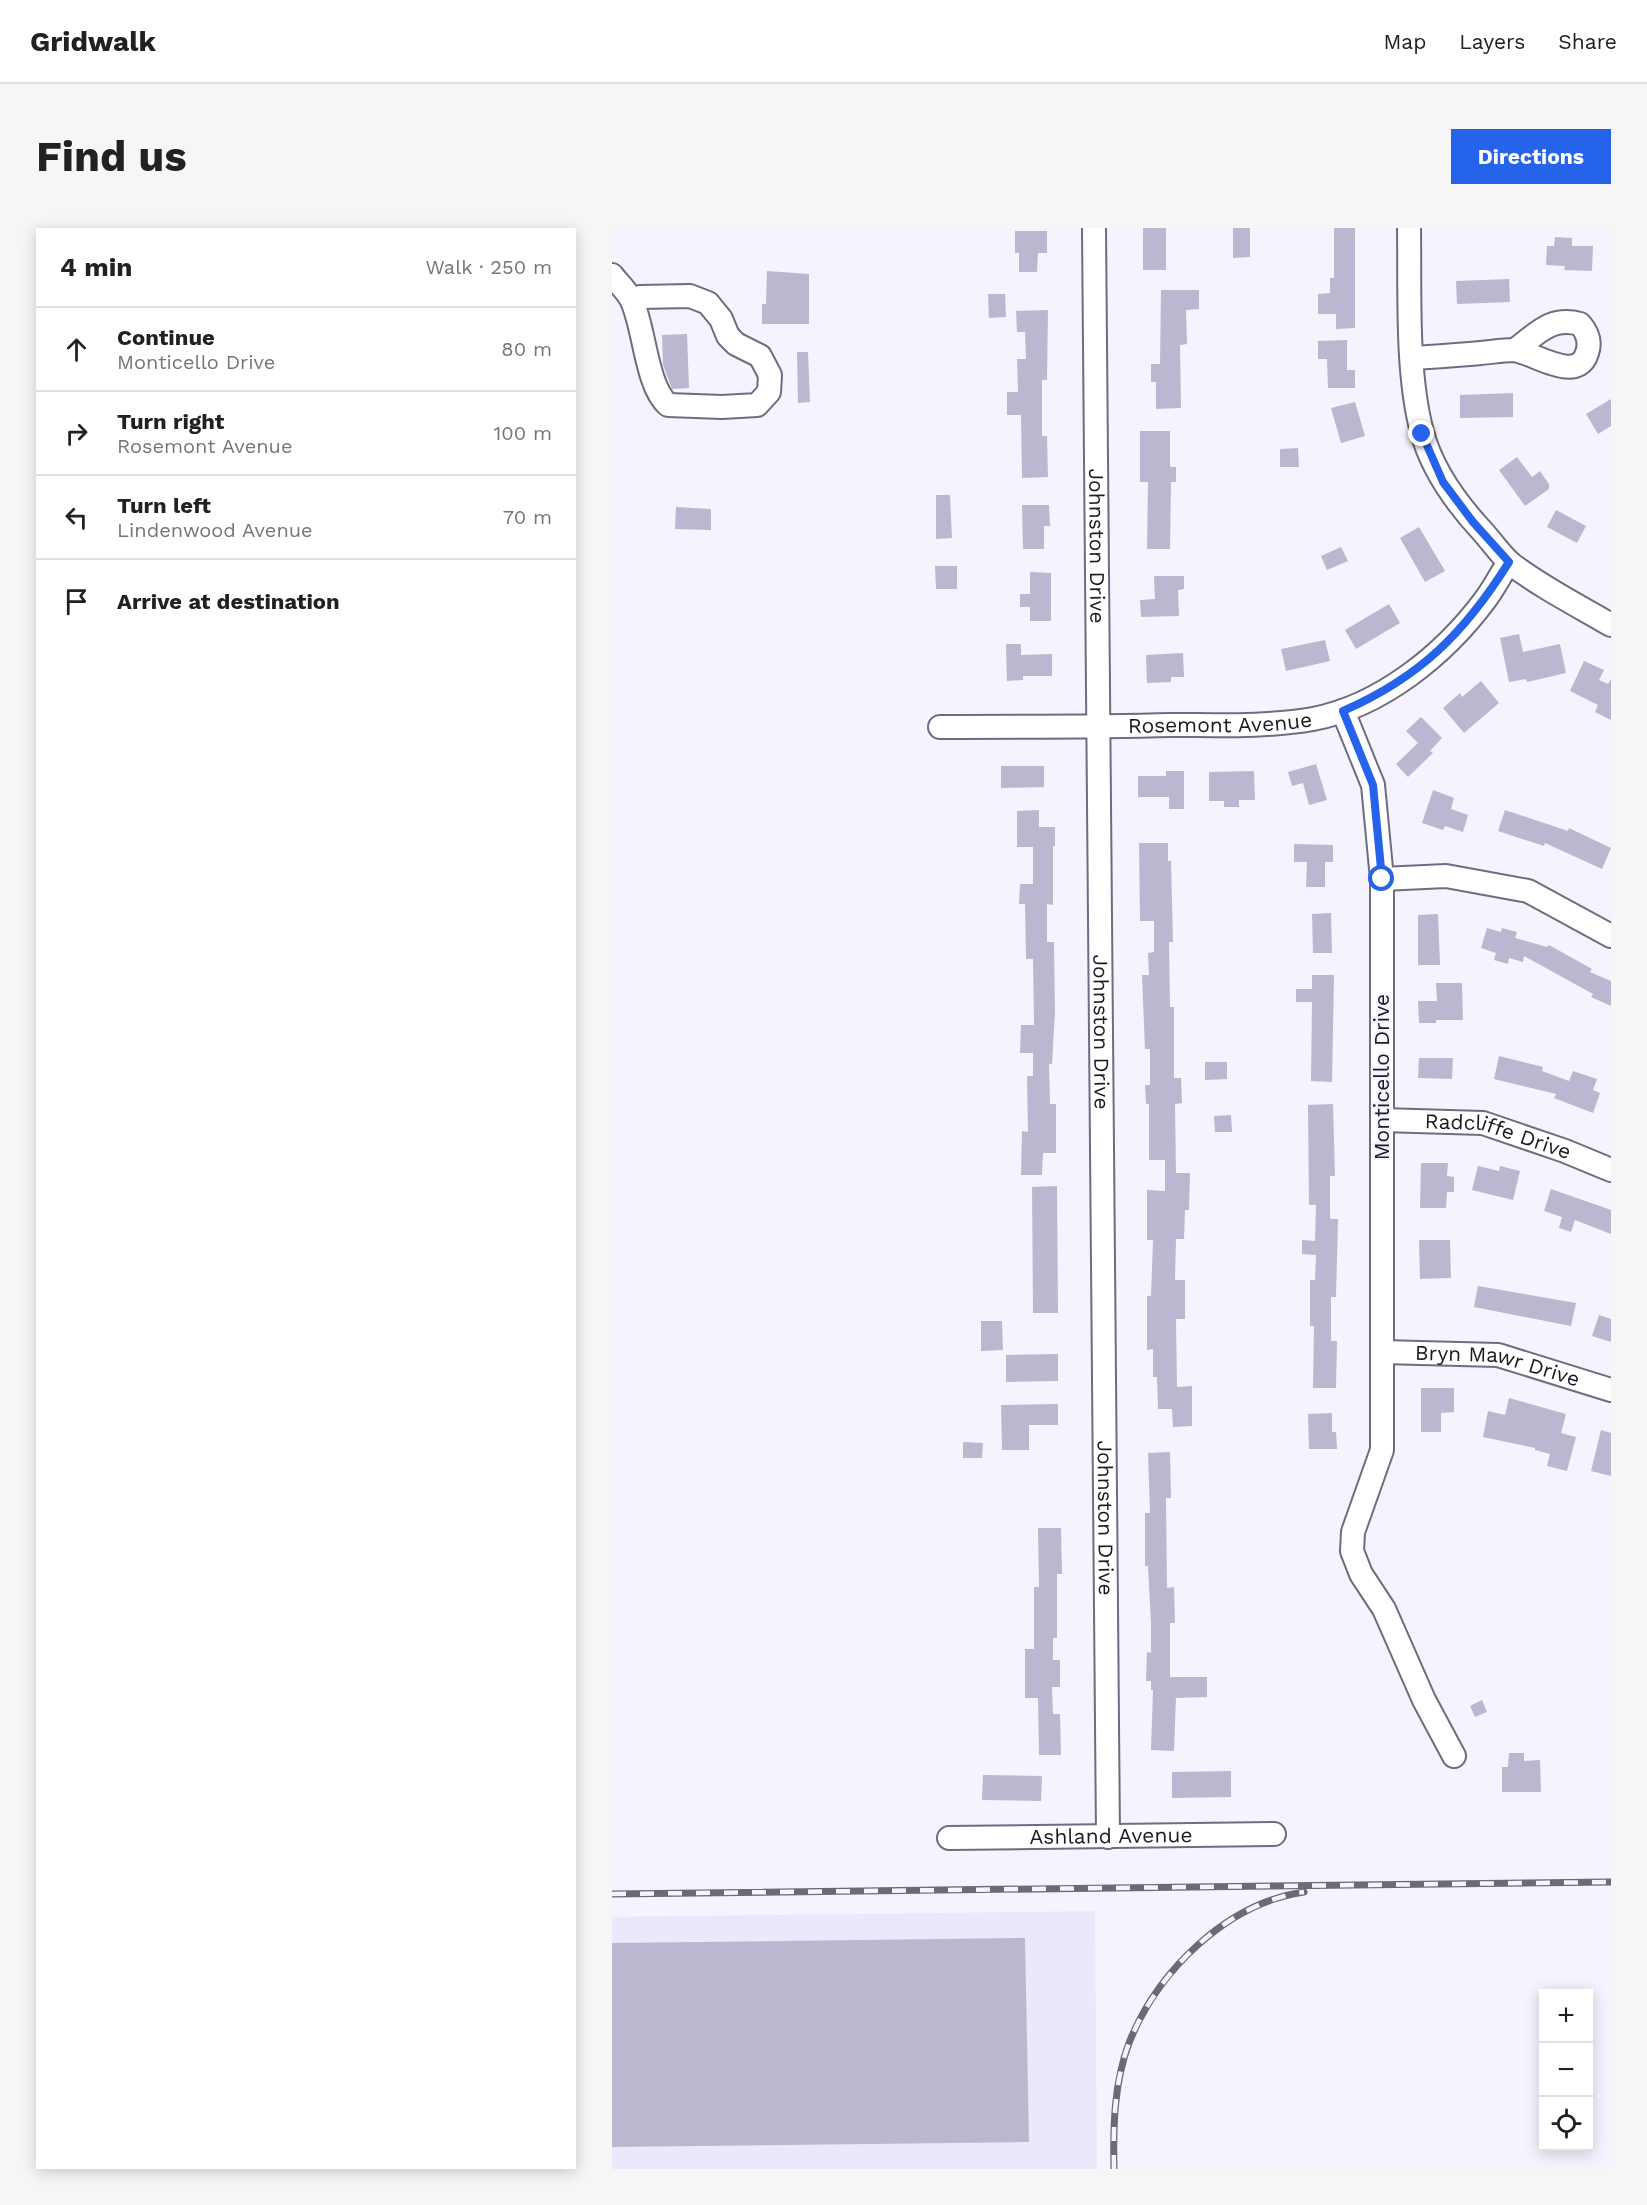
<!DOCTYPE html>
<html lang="en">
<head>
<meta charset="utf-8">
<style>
	:root { --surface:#fff; --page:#f6f6f6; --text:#202124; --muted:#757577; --line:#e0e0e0; --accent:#2563eb }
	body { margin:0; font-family:"Work Sans",sans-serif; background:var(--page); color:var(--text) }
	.controls { position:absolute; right:18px; bottom:18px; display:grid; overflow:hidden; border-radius:0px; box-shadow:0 3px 15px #0003 }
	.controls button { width:54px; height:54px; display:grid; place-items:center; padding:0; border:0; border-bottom:2px solid var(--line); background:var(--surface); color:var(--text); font:30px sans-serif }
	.stop { position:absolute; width:18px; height:18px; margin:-14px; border:4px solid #2563eb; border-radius:50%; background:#fff }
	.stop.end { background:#2563eb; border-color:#fff; box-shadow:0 2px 6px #0008 }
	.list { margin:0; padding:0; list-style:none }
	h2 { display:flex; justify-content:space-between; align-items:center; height:78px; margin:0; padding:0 24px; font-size:26px }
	h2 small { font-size:20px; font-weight:400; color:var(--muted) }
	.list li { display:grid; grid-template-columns:39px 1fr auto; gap:18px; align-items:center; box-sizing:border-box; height:84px; padding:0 24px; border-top:2px solid var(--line) }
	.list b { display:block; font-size:22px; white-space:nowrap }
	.list p { margin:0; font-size:20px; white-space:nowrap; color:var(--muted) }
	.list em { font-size:20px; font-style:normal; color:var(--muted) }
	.icon { flex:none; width:33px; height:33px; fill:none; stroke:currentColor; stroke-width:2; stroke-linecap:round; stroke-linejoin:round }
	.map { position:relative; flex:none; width:999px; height:1941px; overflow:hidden; border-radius:0px }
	header { display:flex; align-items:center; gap:36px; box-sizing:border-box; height:84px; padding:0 30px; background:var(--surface); border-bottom:2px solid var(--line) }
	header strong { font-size:28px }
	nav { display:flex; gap:33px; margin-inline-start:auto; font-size:21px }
	.intro { display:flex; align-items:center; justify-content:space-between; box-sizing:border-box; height:144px; padding:0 36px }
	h1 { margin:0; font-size:42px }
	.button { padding:15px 27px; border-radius:0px; background:var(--accent); color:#fff; font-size:21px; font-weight:700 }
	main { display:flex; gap:36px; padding:0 36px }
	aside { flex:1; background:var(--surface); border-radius:0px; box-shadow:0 3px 15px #0003 }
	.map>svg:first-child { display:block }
	.built { fill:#ebe8fc }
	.building { fill:#bbb7d0 }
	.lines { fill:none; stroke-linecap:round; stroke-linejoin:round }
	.minor-casing { stroke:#6f6b82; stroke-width:26 }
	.minor { stroke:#fff; stroke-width:22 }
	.rail-casing { stroke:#6c6a73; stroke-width:7 }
	.rail { stroke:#f5f3fe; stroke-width:4.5; stroke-dasharray:14; stroke-linecap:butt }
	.route { stroke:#2563eb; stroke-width:8 }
	.labels { text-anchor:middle; stroke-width:4.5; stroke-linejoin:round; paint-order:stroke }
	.street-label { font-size:21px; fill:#1b1922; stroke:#f5f3fe }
</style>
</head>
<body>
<header>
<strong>Gridwalk</strong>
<nav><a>Map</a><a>Layers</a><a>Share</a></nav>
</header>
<div class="intro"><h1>Find us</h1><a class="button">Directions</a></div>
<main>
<aside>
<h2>4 min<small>Walk · 250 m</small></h2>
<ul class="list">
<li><svg class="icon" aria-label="ahead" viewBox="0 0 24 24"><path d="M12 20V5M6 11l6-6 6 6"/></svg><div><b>Continue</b><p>Monticello Drive</p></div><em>80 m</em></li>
<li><svg class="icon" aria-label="right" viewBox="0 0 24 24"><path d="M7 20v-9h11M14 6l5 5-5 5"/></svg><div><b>Turn right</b><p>Rosemont Avenue</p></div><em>100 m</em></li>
<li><svg class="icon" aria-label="left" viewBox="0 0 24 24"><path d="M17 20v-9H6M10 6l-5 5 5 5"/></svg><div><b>Turn left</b><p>Lindenwood Avenue</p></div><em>70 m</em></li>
<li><svg class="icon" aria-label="arrive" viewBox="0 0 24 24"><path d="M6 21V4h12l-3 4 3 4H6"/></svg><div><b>Arrive at destination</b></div></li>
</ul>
</aside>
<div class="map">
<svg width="999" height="1941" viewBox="0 0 999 1941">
	<rect width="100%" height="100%" fill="#f5f3fe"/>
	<path class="built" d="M483,1683L485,1941H0V1689Z"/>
	<g class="building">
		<rect x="531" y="0" width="23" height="42"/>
		<path d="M621,0H638V29L621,30Z"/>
		<path d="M722,0H743V100L724,101V86H706V66L718,65V50H722Z"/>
		<path d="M403,3H435V25H426L425,44H407V25H403Z"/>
		<path d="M943,9L960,10V18H981L980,43L952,42L953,38L934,37L935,18H942Z"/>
		<path d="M155,43L197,46V96H150V76H154Z"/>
		<path d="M897,51L898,74L845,76L844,53Z"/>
		<path d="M549,62H587V81L574,82L575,116L568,117L569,180L544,181V154H539V136H548Z"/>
		<path d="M376,66H393L394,89L377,90Z"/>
		<path d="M436,82L435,152H430V208H435L436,249L410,250L409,187H395V164H406L405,131H414L413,104H405L404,83Z"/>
		<path d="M75,106L77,160L60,161L51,137L50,107Z"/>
		<path d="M735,112V142H743V160H716L715,131H706V113Z"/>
		<path d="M185,124H196L198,174L186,175Z"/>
		<path d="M901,165V189L848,190V167Z"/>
		<path d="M999,171V198L986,206L974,186Z"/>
		<path d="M743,174L753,208L729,215L719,180Z"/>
		<path d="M528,203H558V239H564V254H559L558,321H535L536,254H528Z"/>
		<path d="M686,220L687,239H668V221Z"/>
		<path d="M905,229L920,249L928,243L937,256V261L913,278L887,242Z"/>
		<path d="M324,267H338L340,310L324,311Z"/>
		<path d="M410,277H437L438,298H432V321H411Z"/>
		<path d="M64,279L99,281V302L63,301Z"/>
		<path d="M944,282L974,298L965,315L935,299Z"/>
		<path d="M807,299L833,343L813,354L788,310Z"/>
		<path d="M729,319L736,333L715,342L709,328Z"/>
		<path d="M323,338H345V361H324Z"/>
		<path d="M418,344L439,345V393H418V379H408V366H418Z"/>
		<path d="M542,348H572V361L566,362L567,388L529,389L528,372L543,371Z"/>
		<path d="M777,376L788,395L744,421L733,402Z"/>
		<path d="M907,406L911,424L948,416L954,445L915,454L914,451L897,454L888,410Z"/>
		<path d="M713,412L718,433L674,443L669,421Z"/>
		<path d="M394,416H409V427L440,426V448H411V452L395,453Z"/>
		<path d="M571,425L572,449H559V454L535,455L534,427Z"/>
		<path d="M972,433L992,442L987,452L996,456L999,451V492L983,484L986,477L958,463Z"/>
		<path d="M869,453L887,475L852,505L831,480L848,465L850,469Z"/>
		<path d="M809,489L830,510L818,523L821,525L796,549L784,536L806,515L794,503Z"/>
		<path d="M704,536L715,572L697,577L691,555L680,558L676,544Z"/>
		<path d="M389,538H432V559L389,560Z"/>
		<path d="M554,543H572V581H557V569H526V548H554Z"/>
		<path d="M642,543L643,572H627V579H612V573H597V544Z"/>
		<path d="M821,562L842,570L839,581L856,587L851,604L833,598L831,602L810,595Z"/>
		<path d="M427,582V599H443V618H441V677L435,676V714H442L443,784L440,836H437L438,876H444V925H431L430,947H409L410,903L416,904L415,848H421V825H408L409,797H422L421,731H414L413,676H407L408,656H421V619H405V583Z"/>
		<path d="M893,582L956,603L957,600L999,620L990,641L933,615L932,618L886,603Z"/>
		<path d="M527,615H556V633H559L561,714H557L558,779H562V850H569L570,875L563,876L564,945H578L577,982H573L572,1011H564L563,1052H573V1091H564L565,1159L580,1158V1198L561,1199L560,1181H546L545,1149H541V1121L535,1122V1068H539L541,1012H535V962L553,963V932H537V876H534L533,857H538V821H533L530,747H537L536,725L542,724V693H528Z"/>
		<path d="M682,616L721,617V634H713V659H694L695,634H682Z"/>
		<path d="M719,685L720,725H701L700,686Z"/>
		<path d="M826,686L828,737H806V687Z"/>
		<path d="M875,700L889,704L890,700L905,704L903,710L935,719L937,717L980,741L978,744L999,753V778L979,769L981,766L912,728L911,734L897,730L896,736L882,732L884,725L869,720Z"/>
		<path d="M700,747H722L720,854L699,853L700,774H684V761H700Z"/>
		<path d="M824,755H850L851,792H824V795H807L806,773H825Z"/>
		<path d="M887,828L931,839L930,843L957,853L961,843L985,851L981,862L988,865L981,885L942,870L944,866L882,851Z"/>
		<path d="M807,830H841L840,851L806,850Z"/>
		<path d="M593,834H615V851L593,852Z"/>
		<path d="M721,876L723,948H718V991H726L724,1069H719V1113H725L724,1160H701L702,1098H698V1052H703L704,1027L690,1026V1012L703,1013L704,977H697L696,877Z"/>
		<path d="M619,887L620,904H603L602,888Z"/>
		<path d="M809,935H836L835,948L842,949V964H835L834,980H808Z"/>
		<path d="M866,938L887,943L888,938L908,943L901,972L860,962Z"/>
		<path d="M445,958L446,1085H421L420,959Z"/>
		<path d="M939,961L999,982V1006L963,992L959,1004L947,1000L950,989L932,983Z"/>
		<path d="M807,1012H838L839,1050L808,1051Z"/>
		<path d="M866,1058L964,1075L959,1098L862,1079Z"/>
		<path d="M987,1087L999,1091V1114L980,1108Z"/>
		<path d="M369,1093H390L391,1122L369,1123Z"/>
		<path d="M446,1126V1153L394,1154V1127Z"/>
		<path d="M809,1160H842V1184L829,1185V1204H809Z"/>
		<path d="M897,1170L954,1186L949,1205L964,1209L955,1243L935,1238L938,1226L923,1222V1220L871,1209L876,1183L893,1187Z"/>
		<path d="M446,1176V1197H417V1222H390L389,1177Z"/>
		<path d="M720,1185V1204H724L725,1221H697L696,1186Z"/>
		<path d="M989,1202L999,1205V1248L979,1243Z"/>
		<path d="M351,1214L371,1215L370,1230H351Z"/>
		<path d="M558,1224L559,1270H554L555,1360L562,1359L563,1395H558V1449H595V1469L564,1470L562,1523L539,1522L541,1462H539V1453H534L535,1424L539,1425V1395L536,1338H533V1285H538L536,1225Z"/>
		<path d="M426,1300H449L450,1346H445V1410H441V1432H448V1459H440L441,1486H448L449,1527H427L426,1470H413V1421H422V1359H427Z"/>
		<path d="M870,1472L875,1484L863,1489L858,1478Z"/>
		<path d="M897,1525H912V1533L928,1532L929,1564H890V1539H896Z"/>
		<path d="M619,1543V1569L560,1570V1544Z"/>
		<path d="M371,1547L430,1548L429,1573L370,1572Z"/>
		<path d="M413,1710L417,1914L0,1919V1715Z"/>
	</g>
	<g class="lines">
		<defs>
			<g id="minor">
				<path id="s1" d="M482,0L496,1609"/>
				<path d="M797,0C798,63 794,144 810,204C820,242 845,276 871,304C880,314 888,326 898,335C929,359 965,377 999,397"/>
				<path d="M0,47C6,55 16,64 20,73C33,102 34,157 56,177L110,179L145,177L157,164L158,147L148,128L124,116L116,108L109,91L96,75L78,68L28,69L20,72"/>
				<path d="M800,130C823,129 846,127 869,125C880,124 891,122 901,122C920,123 965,157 975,125C979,114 975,104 968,96C938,88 925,106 903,122"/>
				<path d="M731,483L761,557L770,651V1222L741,1304L740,1323L749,1346L772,1381L812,1472L842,1528"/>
				<path id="s2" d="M328,499C405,499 483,499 560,497C607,497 655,499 701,491C769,478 832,427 873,372C882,360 889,346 897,334"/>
				<path d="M770,651L834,648L916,663L999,708"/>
				<path id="s3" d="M770,892L871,895L953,923L999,942"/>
				<path id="s4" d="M770,1124L886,1127L999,1162"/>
				<path id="s5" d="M337,1610L662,1606"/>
			</g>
		</defs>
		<use href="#minor" class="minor-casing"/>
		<use href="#minor" class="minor"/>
		<defs>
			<g id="rail">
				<path d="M0,1666L999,1654"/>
				<path d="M502,1941C501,1899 502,1855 517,1815C545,1744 614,1675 692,1664"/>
			</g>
		</defs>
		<use href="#rail" class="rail-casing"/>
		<use href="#rail" class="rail"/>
	</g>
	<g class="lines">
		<path class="route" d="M770,651L761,557L731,483C809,449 853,404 897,334L861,294L831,254L810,206"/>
	</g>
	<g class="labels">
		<g class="street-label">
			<text dy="7" stroke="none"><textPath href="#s1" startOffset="318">Johnston Drive</textPath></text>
			<text dy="7" stroke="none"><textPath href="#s2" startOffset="280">Rosemont Avenue</textPath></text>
			<text dy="7" stroke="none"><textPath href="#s1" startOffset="804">Johnston Drive</textPath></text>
			<text transform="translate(770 849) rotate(-90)" y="7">Monticello Drive</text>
			<text dy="7" stroke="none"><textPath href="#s3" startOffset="118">Radcliffe Drive</textPath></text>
			<text dy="7" stroke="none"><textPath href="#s4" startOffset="117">Bryn Mawr Drive</textPath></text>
			<text dy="7" stroke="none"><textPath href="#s1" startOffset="1290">Johnston Drive</textPath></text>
			<text dy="7" stroke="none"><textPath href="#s5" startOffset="162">Ashland Avenue</textPath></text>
		</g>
	</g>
</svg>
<div class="controls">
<button>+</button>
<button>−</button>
<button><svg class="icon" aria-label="locate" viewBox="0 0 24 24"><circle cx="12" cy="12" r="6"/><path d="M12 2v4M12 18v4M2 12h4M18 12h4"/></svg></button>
</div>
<div class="stop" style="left:770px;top:651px"></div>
<div class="stop end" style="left:810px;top:206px"></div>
</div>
</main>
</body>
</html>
